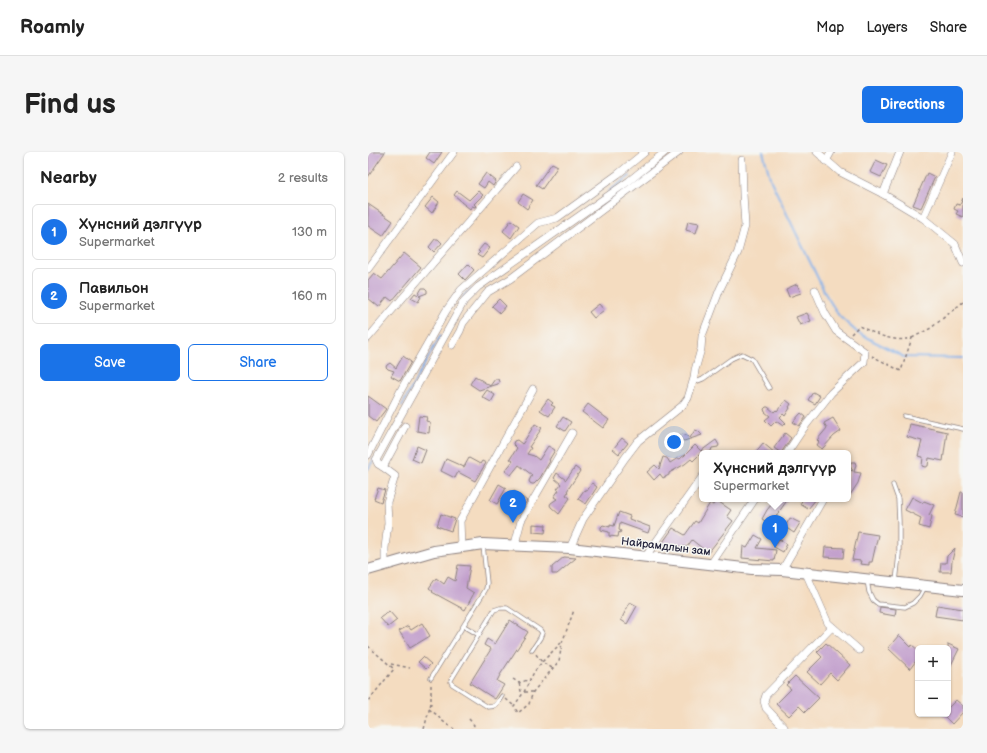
<!DOCTYPE html>
<html lang="en">
<head>
<meta charset="utf-8">
<style>
	:root { --surface:#fff; --page:#f6f6f6; --text:#222; --muted:#767676; --line:#e0e0e0; --accent:#1a73e8 }
	body { margin:0; font-family:"Balsamiq Sans",sans-serif; background:var(--page); color:var(--text) }
	.controls { position:absolute; right:12px; bottom:12px; display:grid; overflow:hidden; border-radius:6px; box-shadow:0 1px 3px #0004 }
	.controls button { width:36px; height:36px; display:grid; place-items:center; padding:0; border:0; border-bottom:1px solid var(--line); background:var(--surface); color:var(--text); font:20px sans-serif }
	.you { position:absolute; left:306px; top:290px; width:14px; height:14px; margin:-10px; border:3px solid #fff; border-radius:50%; background:#1a73e8; box-shadow:0 0 0 6px #1a73e833 }
	.badge { display:grid; place-items:center; width:26px; height:26px; border-radius:50%; background:var(--accent); color:#fff; font-size:13px; font-weight:700 }
	.pin { position:absolute; translate:-50% -33px; filter:drop-shadow(0 1px 2px #0008) }
	.pin::after { content:''; position:absolute; top:21px; width:14px; height:12px; background:inherit; clip-path:polygon(0 0,100% 0,50% 100%) }
	.popup { position:absolute; left:331px; top:298px; width:152px; height:52px; box-sizing:border-box; display:grid; place-content:center; border-radius:6px; background:var(--surface); filter:drop-shadow(0 1px 3px #0005); font-size:13px; white-space:nowrap; color:var(--muted) }
	.popup b { font-size:15px; color:var(--text) }
	.popup::after { content:''; position:absolute; left:50%; top:100%; margin-left:-8px; border:8px solid transparent; border-top-color:var(--surface) }
	.list { margin:0; padding:0; list-style:none }
	h2 { display:flex; justify-content:space-between; align-items:center; height:52px; margin:0; padding:0 16px; font-size:17px }
	h2 small { font-size:13px; font-weight:400; color:var(--muted) }
	.list li { display:grid; grid-template-columns:26px 1fr auto; gap:12px; align-items:center; box-sizing:border-box; height:56px; margin:0 8px 8px; padding:0 8px; border:1px solid var(--line); border-radius:6px }
	.list b { display:block; font-size:15px; white-space:nowrap }
	.list p { margin:0; font-size:13px; white-space:nowrap; color:var(--muted) }
	.list em { font-size:13px; font-style:normal; color:var(--muted) }
	.actions { display:flex; gap:8px; padding:12px 16px }
	.actions a { flex:1; padding:9px 0; border:1px solid var(--accent); border-radius:6px; text-align:center; font-size:14px; color:var(--accent) }
	.actions .main { background:var(--accent); color:#fff }
	.map { position:relative; flex:none; width:595px; height:577px; overflow:hidden; border-radius:6px }
	header { display:flex; align-items:center; gap:24px; box-sizing:border-box; height:56px; padding:0 20px; background:var(--surface); border-bottom:1px solid var(--line) }
	header strong { font-size:19px }
	nav { display:flex; gap:22px; margin-inline-start:auto; font-size:14px }
	.intro { display:flex; align-items:center; justify-content:space-between; box-sizing:border-box; height:96px; padding:0 24px }
	h1 { margin:0; font-size:28px }
	.button { padding:10px 18px; border-radius:6px; background:var(--accent); color:#fff; font-size:14px; font-weight:700 }
	main { display:flex; gap:24px; padding:0 24px }
	aside { flex:1; background:var(--surface); border-radius:6px; box-shadow:0 1px 3px #0004 }
	.map>svg:first-child { display:block }
	.lines { fill:none; stroke-linecap:round; stroke-linejoin:round }
	.stream { stroke:#7eafea; stroke-width:2 }
	.building { fill:#c3a0cd }
	.service-casing { stroke:#8b7f7e; stroke-width:5 }
	.minor-casing { stroke:#8b7f7e; stroke-width:8 }
	.secondary-casing { stroke:#8b7f7e; stroke-width:12 }
	.path { stroke:#8b7f7e; stroke-width:1.5; stroke-dasharray:3 3; stroke-linecap:butt }
	.service { stroke:#fff; stroke-width:3.5 }
	.minor { stroke:#fff; stroke-width:7 }
	.secondary { stroke:#fff; stroke-width:10 }
	.labels { text-anchor:middle; stroke-width:3; stroke-linejoin:round; paint-order:stroke }
	.street-label { font-size:11px; fill:#22223b; stroke:#f6f6f2 }
</style>
</head>
<body>
<header>
<strong>Roamly</strong>
<nav><a>Map</a><a>Layers</a><a>Share</a></nav>
</header>
<div class="intro"><h1>Find us</h1><a class="button">Directions</a></div>
<main>
<aside>
<h2>Nearby<small>2 results</small></h2>
<ul class="list">
<li><span class="badge">1</span><div><b>Хүнсний дэлгүүр</b><p>Supermarket</p></div><em>130 m</em></li>
<li><span class="badge">2</span><div><b>Павильон</b><p>Supermarket</p></div><em>160 m</em></li>
</ul>
<div class="actions"><a class="main">Save</a><a>Share</a></div>
</aside>
<div class="map">
<svg width="595" height="577" viewBox="0 0 595 577">
	<rect width="100%" height="100%" fill="#f6f6f2"/>
	<filter id="ink" filterUnits="userSpaceOnUse"><feTurbulence type="fractalNoise" baseFrequency=".025" numOctaves="2"/><feDisplacementMap in="SourceGraphic" scale="8" xChannelSelector="R" yChannelSelector="G"/><feConvolveMatrix kernelMatrix="1 2 1 2 8 2 1 2 1" color-interpolation-filters="sRGB"/></filter>
	<filter id="wash" filterUnits="userSpaceOnUse"><feTurbulence type="fractalNoise" baseFrequency=".012" numOctaves="4" result="noise"/><feDisplacementMap in="SourceGraphic" scale="16" xChannelSelector="R" yChannelSelector="G"/><feGaussianBlur stdDeviation="0.9" result="paint"/><feColorMatrix in="noise" values="0 0 0 0 0 0 0 0 0 0 0 0 0 0 0 0 0 1.4 0 .05"/><feComposite in="paint" operator="in"/></filter>
	<g filter="url(#wash)">
		<rect width="100%" height="100%" fill="#f4dcc0"/>
		<g class="lines">
			<g class="stream">
				<path d="M395,0L403,29L458,143L471,164L490,181L536,205L595,206"/>
				<path d="M241,39L262,24"/>
				<path d="M95,146L97,142L103,138"/>
				<path d="M34,254L51,222L73,183"/>
				<path d="M0,317L6,307"/>
			</g>
		</g>
		<g id="blocks">
			<g class="building">
				<path d="M0,0H17L0,25Z"/>
				<path d="M62,0H74L66,12L58,6Z"/>
				<path d="M508,8L519,13L513,25L502,20Z"/>
				<path d="M184,11L190,14L174,37L168,33Z"/>
				<path d="M118,21L128,29L125,34L120,30L116,36L110,32Z"/>
				<path d="M559,21L567,25L553,56L545,53Z"/>
				<path d="M89,39L101,48L110,39L115,43L106,52L108,54L107,55L104,54L102,57L93,50L92,48L86,43Z"/>
				<path d="M155,42L165,48L159,57L150,50Z"/>
				<path d="M65,45L71,50L64,61L57,55Z"/>
				<path d="M595,46V65L588,62L590,59L586,57L588,52L592,53Z"/>
				<path d="M0,52L25,69L15,84L0,74Z"/>
				<path d="M143,68L151,74L143,86L135,79Z"/>
				<path d="M320,69L331,71L328,81L318,78Z"/>
				<path d="M67,87H70L74,91L66,100L61,95Z"/>
				<path d="M116,92L122,96L114,106L109,103L112,100L110,99Z"/>
				<path d="M36,101L53,115L24,149L19,145L11,155L0,146V128L6,121L14,127Z"/>
				<path d="M100,112L106,118L97,128L91,122Z"/>
				<path d="M429,132L433,141L421,145L418,137Z"/>
				<path d="M54,136H57L59,138V141L51,144L53,145L50,150L43,146L47,141L50,143Z"/>
				<path d="M131,147L138,154L132,161L124,154Z"/>
				<path d="M231,152L236,158L226,166L221,160Z"/>
				<path d="M439,161L443,169L432,173L428,165Z"/>
				<path d="M35,204L43,210L32,229L23,224L26,219L20,217L18,215L19,213L22,211L28,216Z"/>
				<path d="M107,224L122,234L127,227H130L131,230L130,232L111,238L102,232Z"/>
				<path d="M119,238L127,243L123,250L114,245Z"/>
				<path d="M445,240L452,244L447,252L440,248Z"/>
				<path d="M0,244L18,257L8,270L0,264Z"/>
				<path d="M180,247L185,251L183,253L187,255L181,264L172,258Z"/>
				<path d="M418,248L423,252L421,255L422,256L417,264L415,262L412,265L418,271L415,274L408,269L403,274L397,268L402,264L397,260L396,257L398,255H400L406,260L408,258L409,259Z"/>
				<path d="M220,252L241,268L235,276L214,260Z"/>
				<path d="M433,261L438,265L431,274L425,270Z"/>
				<path d="M51,264L59,265L58,269L62,270L61,281L49,279Z"/>
				<path d="M195,265L203,270L197,279L189,274Z"/>
				<path d="M465,266L473,279L466,284L454,297L449,293L451,290L449,288L459,276L456,271Z"/>
				<path d="M167,272L174,276L161,295L163,296L159,302L166,304L171,308L180,294L187,298L181,308L182,309L172,326L166,332H164L162,331L161,329L164,323L151,313L143,323L137,319L145,309L142,307L149,296L145,292L146,289L149,288L154,292L155,291Z"/>
				<path d="M542,272L579,280L575,309L561,306L560,314L557,315L554,314L555,305L550,304L554,289L539,285Z"/>
				<path d="M327,278L330,279L334,283L316,289L313,287L312,284L314,282L317,283L322,286Z"/>
				<path d="M417,281L423,286L413,301L406,296Z"/>
				<path d="M254,286L260,291L251,302L245,297Z"/>
				<path d="M348,288L351,293L350,295L344,296L343,299L340,301L333,299Z"/>
				<path d="M395,291L407,301H387Z"/>
				<path d="M327,293L334,300L325,309L323,307L317,312L301,321V323L295,326L292,322L286,328L279,320L287,313L291,317L295,305L299,306L302,311L310,306L312,307L315,304H316Z"/>
				<path d="M49,294L58,298L53,311L44,307Z"/>
				<path d="M101,306L112,312L114,309L118,311L107,329L90,320L87,326L73,319L78,307L96,315Z"/>
				<path d="M483,310H487L488,313L486,320L493,321L490,331L480,346V327L482,318L485,319L482,314Z"/>
				<path d="M207,315L212,319L199,339L200,340L198,343L202,346L191,362L183,355L182,353L183,351L189,347L186,345L191,338L189,337L193,332L186,326L189,321L198,328Z"/>
				<path d="M224,331L229,335L218,352L210,347L216,338L219,339Z"/>
				<path d="M131,332L138,336L129,352L122,348Z"/>
				<path d="M10,336L17,338L13,350L6,347Z"/>
				<path d="M146,339L159,349L156,353L143,344Z"/>
				<path d="M593,340H595V365L587,363Z"/>
				<path d="M544,345L555,351L556,349L566,353L561,363L564,364L561,377L551,374L553,366L537,358Z"/>
				<path d="M408,347H420L406,367L415,372L410,380L404,376L405,374L394,367L399,358Z"/>
				<path d="M435,347H448L440,357L432,352Z"/>
				<path d="M348,348L363,358L359,364L365,369L340,401L324,388L319,395L293,393L305,376L317,383L327,369L330,371L342,351L345,353Z"/>
				<path d="M251,360L262,364L261,367L282,375L280,381L252,371L251,378L253,379L252,381L251,380L250,385L241,384V380L233,378V375L235,373L242,375V373L246,374Z"/>
				<path d="M73,362L87,367L83,379L69,374Z"/>
				<path d="M422,366L432,371L426,381L417,375Z"/>
				<path d="M165,372L178,373L177,381L165,380Z"/>
				<path d="M490,380L510,383L504,410H501V413L492,412L493,409L484,408Z"/>
				<path d="M387,383L394,387L389,396L408,398L406,409L374,406L375,394L379,396Z"/>
				<path d="M411,387L419,392L415,400L406,395Z"/>
				<path d="M457,395L476,396L475,406L456,405Z"/>
				<path d="M587,396L584,409L583,420H572L573,411H578L579,404Z"/>
				<path d="M196,405L208,406L189,422H184V415Z"/>
				<path d="M90,413L102,414L98,436L106,441L97,458L64,440L65,439L61,436L68,426L76,432L80,425L87,429Z"/>
				<path d="M262,450L269,454L259,472L253,468Z"/>
				<path d="M569,453L595,457V468L567,464Z"/>
				<path d="M512,455L528,457L527,464L511,461Z"/>
				<path d="M21,459L29,468L20,475L12,466Z"/>
				<path d="M142,468L160,480L132,523L129,529L136,533L127,547L102,531L123,497L116,493L119,487L127,492Z"/>
				<path d="M54,471L62,484L42,496L31,479L40,474L43,478Z"/>
				<path d="M531,483L543,495L544,493L550,498V506L542,517L520,496Z"/>
				<path d="M458,491L482,513L469,528L462,521L452,532L439,520L454,505L449,500Z"/>
				<path d="M580,492L591,497L580,519Z"/>
				<path d="M55,505L63,512L58,517L50,510Z"/>
				<path d="M427,524L451,546L437,560L431,554L421,564L408,552L423,537L418,533Z"/>
				<path d="M588,548L595,554V560L584,572L574,562H580V556Z"/>
			</g>
		</g>
	</g>
	<g filter="url(#ink)">
		<use href="#blocks" fill-opacity="0" stroke="#8b7f7e" stroke-width="1"/>
		<g class="lines">
			<defs>
				<g id="service">
					<path d="M325,231L335,227L363,207L374,202L384,207L401,236"/>
					<path d="M536,264L595,277"/>
					<path d="M525,333L530,347L531,369V402L528,430"/>
					<path d="M499,428L501,440L505,448L510,452L537,455L545,451L552,444L557,435"/>
					<path d="M96,474L111,483"/>
					<path d="M63,526L118,437L119,431L115,393"/>
					<path d="M134,544C129,551 129,555 120,555L84,532L83,530V528L126,458L132,456H139L172,478L174,481L172,486L164,498"/>
				</g>
				<g id="minor">
					<path d="M449,0L472,20L515,42L555,66L587,92L595,111"/>
					<path d="M458,9L463,0"/>
					<path d="M515,42L532,0"/>
					<path d="M555,66L584,0"/>
					<path d="M0,117L86,0"/>
					<path d="M0,186L148,15"/>
					<path d="M84,193L92,179L95,171L120,140L142,127L311,0"/>
					<path d="M419,301L435,277L463,241L496,210L497,200L468,179L457,161L447,138"/>
					<path d="M0,303L34,236L78,159L93,138L170,71L189,66L250,22L277,0"/>
					<path d="M15,315L10,312L8,308L96,149L110,135L261,29L297,0"/>
					<path d="M147,392L153,369L204,281"/>
					<path d="M93,395L92,369L165,237"/>
					<path d="M202,396L215,367L257,306L270,289L314,254L320,246L326,226L327,218L333,197L334,184L352,137L370,100L377,74L375,42L374,8"/>
					<path d="M278,404L334,325"/>
					<path d="M343,412L387,347"/>
					<path d="M17,413V396L20,371L19,350L27,324L15,315L37,274"/>
					<path d="M414,418L455,347"/>
					<path d="M438,421L460,471L491,498"/>
					<path d="M416,575L398,556L396,549L398,543L464,475"/>
				</g>
				<path id="secondary" d="M0,418L66,399L115,392L202,396L384,417L414,418L595,438"/>
			</defs>
			<use href="#service" class="service-casing"/>
			<use href="#minor" class="minor-casing"/>
			<use href="#secondary" class="secondary-casing"/>
			<g class="path">
				<path d="M483,182L491,174C508,182 525,191 544,186L533,219L504,204"/>
				<path d="M544,186L563,176L595,150"/>
				<path d="M0,494L26,517L0,549"/>
				<path d="M23,512L42,516"/>
				<path d="M184,516L174,510L193,491"/>
				<path d="M145,527L151,531L162,527"/>
				<path d="M151,531L154,543"/>
				<path d="M156,540L166,520L174,510L167,501"/>
				<path d="M165,540H156L146,554L150,561L161,552L165,540L191,509L194,491L206,458"/>
				<path d="M138,547L146,554"/>
				<path d="M61,557L69,563L73,568L86,577"/>
				<path d="M101,567L106,573L104,577"/>
				<path d="M56,577L63,551V532"/>
			</g>
			<use href="#service" class="service"/>
			<use href="#minor" class="minor"/>
			<use href="#secondary" class="secondary"/>
		</g>
	</g>
	<g class="labels">
		<g class="street-label">
			<text transform="translate(298 394) rotate(7)" y="4">Найрамдлын зам</text>
		</g>
	</g>
</svg>
<div class="controls">
<button>+</button>
<button>−</button>
</div>
<div class="you"></div>
<div class="pin badge" style="left:407px;top:396px">1</div>
<div class="popup"><b>Хүнсний дэлгүүр</b>Supermarket</div>
<div class="pin badge" style="left:145px;top:371px">2</div>
</div>
</main>
</body>
</html>
